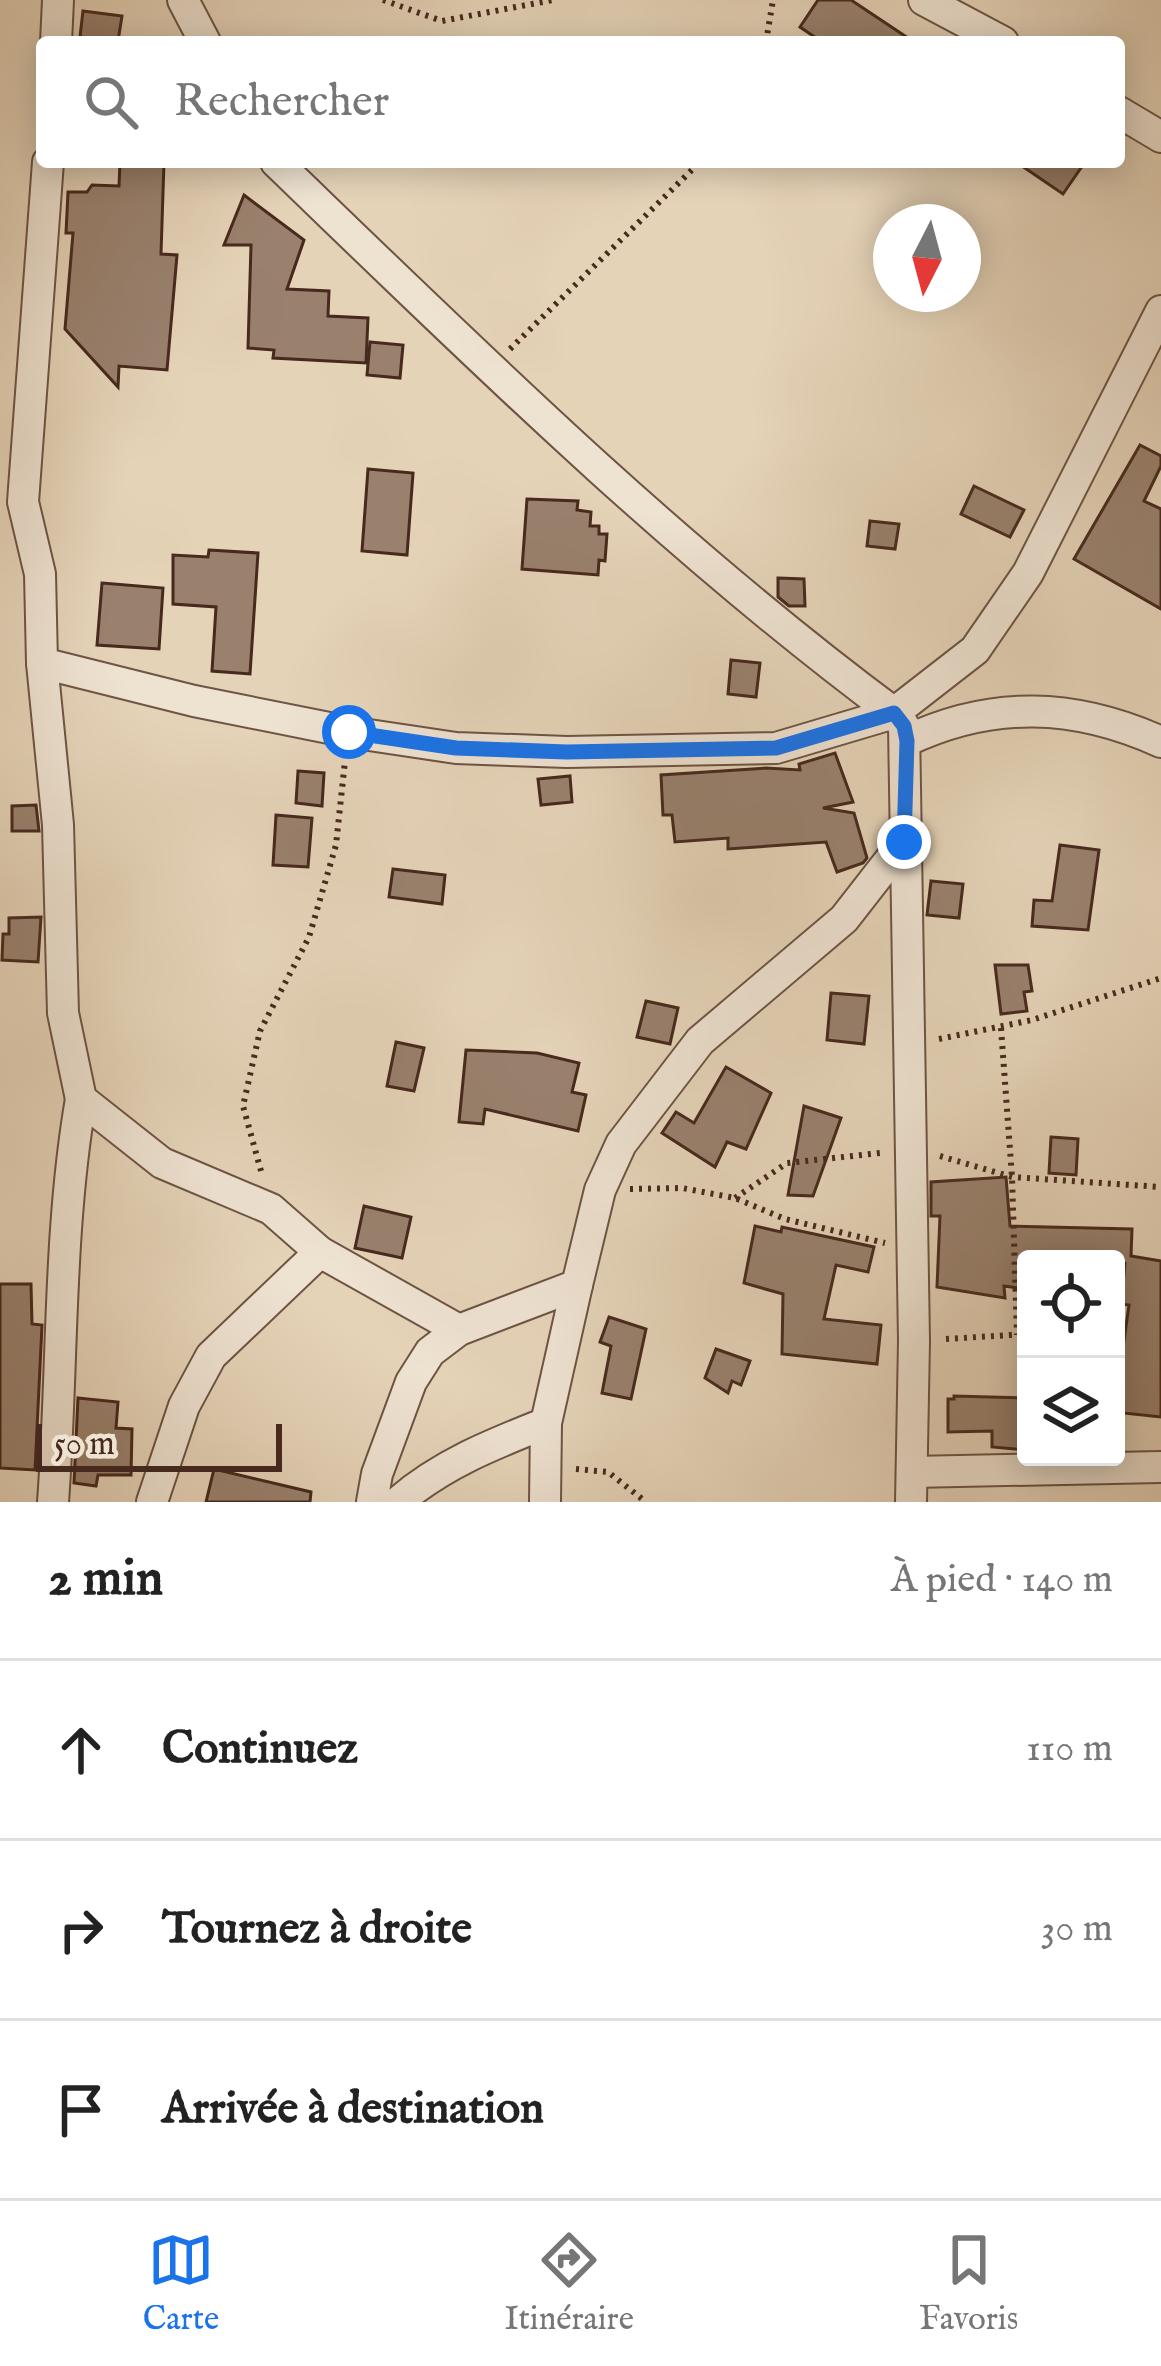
<!DOCTYPE html>
<html lang="fr">
<head>
<meta charset="utf-8">
<style>
	:root { --surface:#fff; --page:#f6f6f6; --text:#222; --muted:#767676; --line:#e0e0e0; --accent:#1a73e8 }
	body { margin:0; font-family:"IM FELL English",serif; background:var(--page); color:var(--text) }
	.controls { position:absolute; right:36px; bottom:36px; display:grid; overflow:hidden; border-radius:12px; box-shadow:0 6px 30px #0003 }
	.controls button { width:108px; height:108px; display:grid; place-items:center; padding:0; border:0; border-bottom:3px solid var(--line); background:var(--surface); color:var(--text); font:60px sans-serif }
	.compass { position:absolute; left:873px; top:204px; width:108px; height:108px; border-radius:50%; background:var(--surface); box-shadow:0 6px 30px #0003; rotate:186deg }
	.scale { position:absolute; left:36px; bottom:30px; width:246px; box-sizing:border-box; padding-left:12px; border:6px solid #47291e; border-top:0; font-size:33px; line-height:42px; white-space:nowrap; color:#47291e; -webkit-text-stroke:9px #eee2d1; paint-order:stroke }
	.stop { position:absolute; width:36px; height:36px; margin:-27px; border:9px solid #1a73e8; border-radius:50%; background:#fff }
	.stop.end { background:#1a73e8; border-color:#fff; box-shadow:0 3px 12px #0008 }
	.list { margin:0; padding:0; list-style:none }
	h2 { display:flex; justify-content:space-between; align-items:center; height:156px; margin:0; padding:0 48px; font-size:51px }
	h2 small { font-size:39px; font-weight:400; color:var(--muted) }
	.list li { display:grid; grid-template-columns:78px 1fr auto; gap:36px; align-items:center; box-sizing:border-box; height:180px; padding:0 48px; border-top:3px solid var(--line) }
	.list b { display:block; font-size:45px; white-space:nowrap }
	.list em { font-size:39px; font-style:normal; color:var(--muted) }
	.icon { flex:none; width:66px; height:66px; fill:none; stroke:currentColor; stroke-width:2; stroke-linecap:round; stroke-linejoin:round }
	.map { position:relative; flex:none; width:1161px; height:1502px; overflow:hidden }
	.search { position:absolute; background:var(--surface); box-shadow:0 6px 30px #0003; left:36px; right:36px; top:36px; height:132px; display:flex; align-items:center; gap:30px; box-sizing:border-box; padding:0 42px; border-radius:12px; color:var(--muted); font-size:45px }
	.sheet { height:696px; background:var(--surface) }
	nav { display:flex; justify-content:space-around; align-items:center; box-sizing:border-box; height:168px; border-top:3px solid var(--line); background:var(--surface); font-size:33px; color:var(--muted) }
	nav a { display:grid; justify-items:center; gap:6px }
	nav .on { color:var(--accent) }
	.map>svg:first-child { display:block }
	.building { fill:#99816e; stroke:#47291e; stroke-width:3 }
	.lines { fill:none; stroke-linecap:round; stroke-linejoin:round }
	.street-casing { stroke:#6e5444; stroke-width:34 }
	.path { stroke:#47291e; stroke-width:6; stroke-dasharray:3 6; stroke-linecap:butt }
	.street { stroke:#eee2d1; stroke-width:30 }
	.route { stroke:#1a73e8; stroke-width:15 }
</style>
</head>
<body>
<div class="map">
<svg width="1161" height="1502" viewBox="0 0 1161 1502">
	<rect width="100%" height="100%" fill="#e5d3b8"/>
	<filter id="stains"><feTurbulence type="fractalNoise" baseFrequency=".00167" numOctaves="4"/><feColorMatrix values="0 0 0 0 .2 0 0 0 0 .09 0 0 0 0 .02 0 0 0 .5 -.17"/></filter>
	<radialGradient id="worn" r=".72"><stop offset=".6" stop-color="#630" stop-opacity="0"/><stop offset="1" stop-color="#630" stop-opacity=".3"/></radialGradient>
	<g class="building">
		<path d="M818,0H851L914,42H822L800,27Z"/>
		<path d="M83,11L122,16L118,41L80,37Z"/>
		<path d="M120,162H164L161,254L177,255L167,370L119,366L118,387L65,329L73,233H66L68,192H87L92,185L119,186Z"/>
		<path d="M1016,162H1085L1063,194Z"/>
		<path d="M244,195L304,240L287,289L329,291L328,316L368,318L366,363L273,358L274,350L248,348L251,245H224Z"/>
		<path d="M370,342L403,345L400,378L367,375Z"/>
		<path d="M1140,445L1161,456V466L1144,501L1161,509V609L1074,559Z"/>
		<path d="M368,469L413,473L407,555L362,551Z"/>
		<path d="M974,486L1024,510L1010,537L961,514Z"/>
		<path d="M527,499L578,501L577,510L591,512L590,526H599V534H607L605,561L599,560L598,575L522,569Z"/>
		<path d="M870,521L899,524L895,549L867,546Z"/>
		<path d="M209,550L258,553L250,674L212,671L216,607L173,604V555L208,557Z"/>
		<path d="M778,578L804,579L805,606H789L778,597Z"/>
		<path d="M102,583L163,588L159,649L97,645Z"/>
		<path d="M731,660L760,663L756,697L728,694Z"/>
		<path d="M835,753L853,802L823,808L854,813L867,858L863,863L837,872L826,842L728,849V838L675,842L672,815H663L661,775L766,768L800,770L799,764Z"/>
		<path d="M298,771L324,773L322,806L296,803Z"/>
		<path d="M570,776L572,802L541,805L538,779Z"/>
		<path d="M36,805L39,831H12V806Z"/>
		<path d="M276,815L312,818L308,867L273,865Z"/>
		<path d="M1060,845L1099,850L1088,930L1032,926L1034,900L1052,901Z"/>
		<path d="M393,869L445,875L442,904L389,897Z"/>
		<path d="M931,881L963,884L959,918L927,915Z"/>
		<path d="M41,917L38,962L2,960L3,934H9V918Z"/>
		<path d="M995,965H1028L1032,991L1024,992L1027,1011L1001,1014Z"/>
		<path d="M831,993L869,996L864,1044L827,1040Z"/>
		<path d="M646,1001L678,1008L670,1044L637,1037Z"/>
		<path d="M396,1042L424,1048L414,1091L387,1086Z"/>
		<path d="M466,1050L537,1053L579,1063L572,1092L586,1095L578,1131L485,1109L483,1124L459,1122Z"/>
		<path d="M726,1067L771,1093L746,1149L727,1142L715,1167L662,1133L676,1112L694,1123Z"/>
		<path d="M804,1106L841,1118L813,1196L788,1195Z"/>
		<path d="M1051,1137L1078,1139L1076,1175L1049,1173Z"/>
		<path d="M1006,1177L1010,1226L1132,1229L1131,1256L1161,1261V1417L1123,1413L1119,1376L1129,1305L1121,1304L1125,1263L1103,1257H1026V1289L1004,1286L1005,1298L937,1287L940,1216H931V1182Z"/>
		<path d="M364,1206L411,1217L402,1258L355,1248Z"/>
		<path d="M755,1226L781,1232L782,1227L874,1247L868,1272L836,1265L824,1319L881,1325L877,1364L782,1354L783,1294L744,1283Z"/>
		<path d="M0,1284H31L32,1324L42,1325L35,1470L0,1468Z"/>
		<path d="M609,1317L646,1329L631,1399L602,1393L611,1346L600,1342Z"/>
		<path d="M716,1349L750,1361L741,1385L732,1381L728,1393L705,1378Z"/>
		<path d="M954,1396L1026,1398V1450L992,1447V1431L948,1432V1399H954Z"/>
		<path d="M78,1398L118,1402L116,1428L132,1429L131,1475H98L96,1486L74,1483Z"/>
		<path d="M214,1469L311,1492L310,1502H206Z"/>
	</g>
	<g class="lines">
		<defs>
			<g id="street">
				<path d="M183,0L205,42"/>
				<path d="M924,0L1003,42"/>
				<path d="M56,42L58,0"/>
				<path d="M1119,112L1161,137"/>
				<path d="M48,162L23,502L40,574L42,663L58,825L63,1013L81,1099L162,1163L271,1209L320,1252L459,1330"/>
				<path d="M276,162C475,354 672,548 894,713L904,726L914,1341L911,1502"/>
				<path d="M42,663L194,701L349,732L456,748L567,752L776,748L894,713L975,650L1028,573L1161,311"/>
				<path d="M906,741C992,700 1075,703 1161,742"/>
				<path d="M912,1472L1161,1467"/>
				<path d="M53,1502C63,1368 58,1232 81,1099"/>
				<path d="M152,1502L184,1406L211,1356L320,1252"/>
				<path d="M372,1502L377,1474L411,1382L430,1352L459,1330L577,1285L600,1190L621,1144L700,1041L844,919L904,842"/>
				<path d="M398,1502C442,1464 493,1444 546,1423L577,1285"/>
				<path d="M545,1502L546,1423"/>
			</g>
		</defs>
		<use href="#street" class="street-casing"/>
		<g class="path">
			<path d="M383,0L442,21L553,0"/>
			<path d="M766,42L773,0"/>
			<path d="M510,349L700,162"/>
			<path d="M1001,1028L1012,1177L1017,1335"/>
			<path d="M939,1039L1032,1020L1161,978"/>
			<path d="M940,1156L1012,1177L1161,1187"/>
			<path d="M261,1171L243,1106L260,1031L309,937L336,845L345,761"/>
			<path d="M630,1189L682,1188L735,1198L785,1219L885,1243"/>
			<path d="M735,1198L787,1163L880,1153"/>
			<path d="M946,1339L1026,1334"/>
			<path d="M576,1469L608,1472L646,1502"/>
		</g>
		<use href="#street" class="street"/>
	</g>
	<g class="lines">
		<path class="route" d="M349,732L456,748L567,752L776,748L894,713L904,726L907,741L904,842"/>
	</g>
	<rect width="100%" height="100%" filter="url(#stains)"/>
	<rect width="100%" height="100%" fill="url(#worn)"/>
</svg>
<div class="controls">
<button><svg class="icon" aria-label="locate" viewBox="0 0 24 24"><circle cx="12" cy="12" r="6"/><path d="M12 2v4M12 18v4M2 12h4M18 12h4"/></svg></button>
<button><svg class="icon" aria-label="layers" viewBox="0 0 24 24"><path d="M12 4l9 5-9 5-9-5zM3 14l9 5 9-5"/></svg></button>
</div>
<svg class="compass" viewBox="-18 -18 36 36"><path d="M0-13l5 13h-10z" fill="#e53935"/><path d="M0 13l5-13h-10z" fill="#767676"/></svg>
<div class="scale">50 m</div>
<div class="stop" style="left:349px;top:732px"></div>
<div class="stop end" style="left:904px;top:842px"></div>
<div class="search"><svg class="icon" aria-label="search" viewBox="0 0 24 24"><circle cx="10" cy="10" r="6"/><path d="M15 15l6 6"/></svg>Rechercher</div>
</div>
<section class="sheet">
<h2>2 min<small>À pied · 140 m</small></h2>
<ul class="list">
<li><svg class="icon" aria-label="ahead" viewBox="0 0 24 24"><path d="M12 20V5M6 11l6-6 6 6"/></svg><div><b>Continuez</b></div><em>110 m</em></li>
<li><svg class="icon" aria-label="right" viewBox="0 0 24 24"><path d="M7 20v-9h11M14 6l5 5-5 5"/></svg><div><b>Tournez à droite</b></div><em>30 m</em></li>
<li><svg class="icon" aria-label="arrive" viewBox="0 0 24 24"><path d="M6 21V4h12l-3 4 3 4H6"/></svg><div><b>Arrivée à destination</b></div></li>
</ul>
</section>
<nav>
<a class="on"><svg class="icon" aria-label="map" viewBox="0 0 24 24"><path d="M3 6l6-2 6 2 6-2v14l-6 2-6-2-6 2zM9 4v14M15 6v14"/></svg>Carte</a>
<a><svg class="icon" aria-label="directions" viewBox="0 0 24 24"><path d="M12 3l9 9-9 9-9-9zM9 14v-3h6M13 9l2 2-2 2"/></svg>Itinéraire</a>
<a><svg class="icon" aria-label="saved" viewBox="0 0 24 24"><path d="M7 4h10v16l-5-4-5 4z"/></svg>Favoris</a>
</nav>
</body>
</html>
